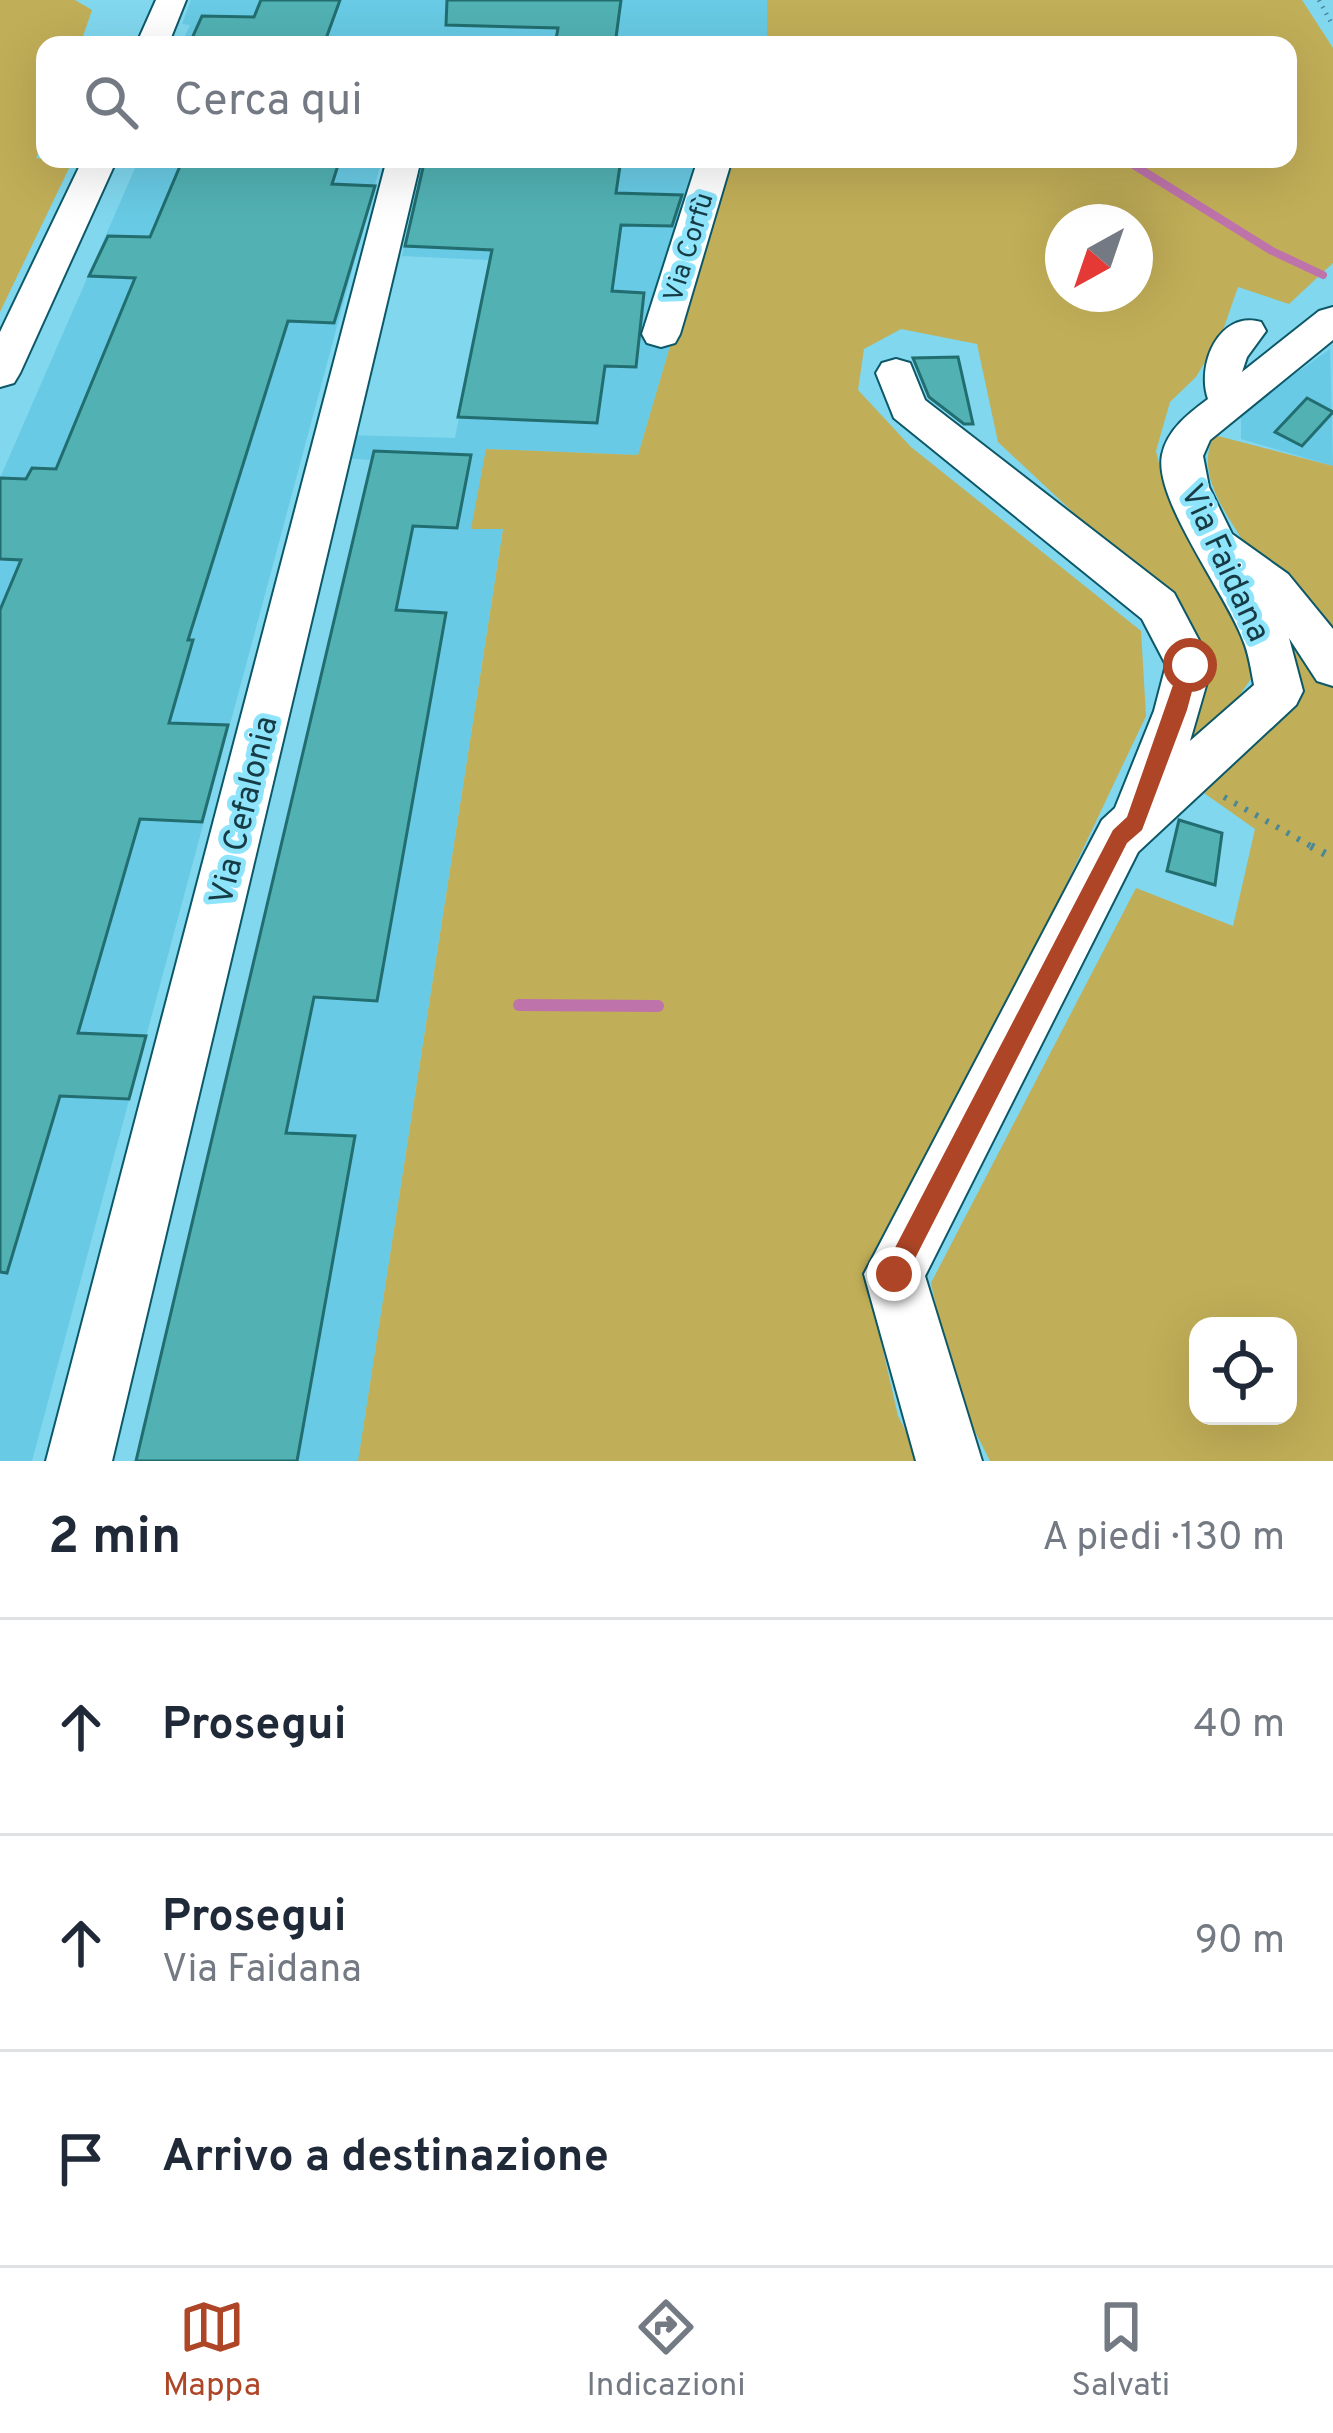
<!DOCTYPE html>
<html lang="it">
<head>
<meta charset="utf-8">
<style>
	:root { --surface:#fff; --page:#f2f2f3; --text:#1f2937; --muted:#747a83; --line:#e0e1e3; --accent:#ad4526 }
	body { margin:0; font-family:Overpass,sans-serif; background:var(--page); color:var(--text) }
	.controls { position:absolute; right:36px; bottom:36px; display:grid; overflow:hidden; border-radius:24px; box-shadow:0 12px 48px #0002 }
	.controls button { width:108px; height:108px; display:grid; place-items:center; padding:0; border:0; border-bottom:3px solid var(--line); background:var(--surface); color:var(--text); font:60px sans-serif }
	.compass { position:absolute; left:1045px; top:204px; width:108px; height:108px; border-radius:50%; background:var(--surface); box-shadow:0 12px 48px #0002; rotate:220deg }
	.stop { position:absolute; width:36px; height:36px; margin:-27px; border:9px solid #ad4526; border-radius:50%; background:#fff }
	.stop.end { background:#ad4526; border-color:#fff; box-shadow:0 3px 12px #0008 }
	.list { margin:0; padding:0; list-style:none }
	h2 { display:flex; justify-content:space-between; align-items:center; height:156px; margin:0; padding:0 48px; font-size:51px }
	h2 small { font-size:39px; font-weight:400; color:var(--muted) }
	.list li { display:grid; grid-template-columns:78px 1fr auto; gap:36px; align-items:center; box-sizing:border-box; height:216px; padding:0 48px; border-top:3px solid var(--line) }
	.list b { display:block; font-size:45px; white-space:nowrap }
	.list p { margin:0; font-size:39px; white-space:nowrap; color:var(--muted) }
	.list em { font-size:39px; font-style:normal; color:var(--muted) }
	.icon { flex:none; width:66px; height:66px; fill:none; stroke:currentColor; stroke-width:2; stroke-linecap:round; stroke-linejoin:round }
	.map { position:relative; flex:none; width:1333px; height:1461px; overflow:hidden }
	.search { position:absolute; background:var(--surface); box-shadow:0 12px 48px #0002; left:36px; right:36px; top:36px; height:132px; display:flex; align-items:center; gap:30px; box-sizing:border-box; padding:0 42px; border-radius:24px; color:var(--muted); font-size:45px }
	.sheet { height:804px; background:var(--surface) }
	nav { display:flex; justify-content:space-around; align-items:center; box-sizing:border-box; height:168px; border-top:3px solid var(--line); background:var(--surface); font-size:33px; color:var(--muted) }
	nav a { display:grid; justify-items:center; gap:6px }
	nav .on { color:var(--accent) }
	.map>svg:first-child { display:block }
	.built { fill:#68cae4 }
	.green { fill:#c1ae58; fill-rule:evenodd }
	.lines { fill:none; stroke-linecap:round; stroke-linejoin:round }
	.stream-far1 { stroke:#be73ab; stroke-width:8 }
	.stream { stroke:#be73ab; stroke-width:12 }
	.building { fill:#51b1b3; stroke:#226d6f; stroke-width:3 }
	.minor-casing { stroke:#0d5868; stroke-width:4 }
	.path-far2 { stroke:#4a8898; stroke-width:4.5; stroke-dasharray:1.5 6; stroke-linecap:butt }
	.path-far1 { stroke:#4a8898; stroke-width:6; stroke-dasharray:3 9; stroke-linecap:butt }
	.path { stroke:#4a8898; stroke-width:8; stroke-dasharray:3 10; stroke-linecap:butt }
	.minor { fill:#fff; fill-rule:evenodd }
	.route { fill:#ad4526 }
	.labels { text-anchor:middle; stroke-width:10; stroke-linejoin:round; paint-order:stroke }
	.far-street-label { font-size:27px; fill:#163b44; stroke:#8de4fb }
	.street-label { font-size:33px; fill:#163b44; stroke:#8de4fb }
</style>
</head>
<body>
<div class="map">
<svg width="1333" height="1461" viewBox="0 0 1333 1461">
	<rect width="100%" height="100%" fill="#80d7ee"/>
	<g class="built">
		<path d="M191,0H767V45H181L190,25L182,24Z"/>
		<path d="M139,159H382L32,1461H0V478Z"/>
		<path d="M423,159H699L662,273L673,336L638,455L487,449L472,528H503L358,1461H136L372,460L340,458L346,435L455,438L489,260L402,256Z"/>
		<path d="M1330,349L1333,466L1241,439V412Z"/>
	</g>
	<g class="green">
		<path d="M0,0H75L92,10L80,45H45V139L36,158L72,162L0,312Z"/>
		<path d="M767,0H1302L1333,48V263L1289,304L1238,287L1222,333L1196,377L1170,402L1156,451L1167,497L1230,602L1253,676L1222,720L1173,769L1196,725L1212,662L1175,597L1093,531L998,442L977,344L901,329L864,349L858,390L911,447L1141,631L1146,716L998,1028L868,1285L898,1416L921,1461H358L503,529H471L486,449L638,455L725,159H1288V45H767ZM1063,222H1135V294H1063Z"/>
		<path d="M1214,435L1333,466V1461H990L954,1390L931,1283L1136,888L1233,926L1255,829L1204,793L1291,700C1281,659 1276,611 1260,572C1243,530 1190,483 1214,435ZM1198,1326H1288V1416H1198Z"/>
	</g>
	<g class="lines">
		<path class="stream-far1" d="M1124,159L1272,251L1323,275"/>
		<path class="stream" d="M519,1005L658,1006"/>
	</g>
	<g class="building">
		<path d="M261,0H340L324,44L189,45L202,16L254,17Z"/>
		<path d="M447,0H621L615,45H555L558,28L446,25Z"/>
		<path d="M183,159H340L332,184L375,186L334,323L288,321L188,640H193L169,723L228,725L202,822L140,819L78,1033L146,1036L129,1099L60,1096L7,1273L0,1272V610L21,560L0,559V478L26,479L32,468L56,469L135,278L89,276L108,236L150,237Z"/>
		<path d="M425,159H621L616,193L682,195L672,226L621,225L612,291L644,293L636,367L605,366L597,423L458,417L492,250L405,246Z"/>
		<path d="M958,357L973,424H964L929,397L913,358Z"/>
		<path d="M1307,398L1333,412L1302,446L1275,432Z"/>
		<path d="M374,451L471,455L457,528L413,526L396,610L446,613L377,1001L314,997L286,1133L355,1136L297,1461H136Z"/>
		<path d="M1179,820L1222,833L1215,885L1167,871Z"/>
	</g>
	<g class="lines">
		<defs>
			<g id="minor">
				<path d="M156,0H186L168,45H136Z"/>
				<path d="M83,159H117L20,373L14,383L0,387V332Z"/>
				<path d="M387,159H421L112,1461H46Z"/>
				<path d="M698,159H732L680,334L675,343L661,347L647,343L642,334Z"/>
				<path d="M1333,307V340L1210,440L1203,456L1209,487L1232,534L1288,574L1333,629V686L1317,681L1289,638L1303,691L1296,705L1138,852L925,1276L982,1461H916L864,1274L1102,820L1115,808L1154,711L1166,665L1142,619L894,418L876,373L882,363L896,359L910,363L925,400L1174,593L1212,665L1190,741L1254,685C1251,670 1249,654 1243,640C1228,597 1153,499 1162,455C1167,430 1189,413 1208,399C1196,365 1219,310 1261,322L1266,331L1247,357L1242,372L1319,311Z"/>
			</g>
		</defs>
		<use href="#minor" class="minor-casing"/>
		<path class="path-far2" d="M1319,0L1333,26"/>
		<path class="path-far1" d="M1224,797L1316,849"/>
		<path class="path" d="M1311,846L1333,858"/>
		<use href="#minor" class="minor"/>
	</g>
	<path class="route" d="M1190,657L1199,665L1187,710L1142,830L1127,843L903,1282L894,1286L886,1282L882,1274L886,1265L1113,830L1127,817L1180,665Z"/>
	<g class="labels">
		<g class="far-street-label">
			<text transform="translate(688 247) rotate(-73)" y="9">Via Corfù</text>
		</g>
		<g class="street-label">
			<text transform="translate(1227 562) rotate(65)" y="12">Via Faidana</text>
			<text transform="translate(242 810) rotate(-76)" y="12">Via Cefalonia</text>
		</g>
	</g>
</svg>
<div class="controls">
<button><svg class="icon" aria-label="locate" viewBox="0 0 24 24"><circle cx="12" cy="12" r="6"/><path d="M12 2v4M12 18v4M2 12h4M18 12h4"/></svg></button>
</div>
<svg class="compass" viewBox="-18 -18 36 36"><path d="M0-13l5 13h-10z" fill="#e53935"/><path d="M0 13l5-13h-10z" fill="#747a83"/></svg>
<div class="stop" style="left:1190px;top:665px"></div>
<div class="stop end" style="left:894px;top:1274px"></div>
<div class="search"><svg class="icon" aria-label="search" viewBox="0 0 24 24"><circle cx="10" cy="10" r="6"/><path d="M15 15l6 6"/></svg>Cerca qui</div>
</div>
<section class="sheet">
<h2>2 min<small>A piedi · 130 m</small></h2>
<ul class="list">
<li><svg class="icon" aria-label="ahead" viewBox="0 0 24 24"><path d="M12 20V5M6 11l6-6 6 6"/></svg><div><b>Prosegui</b></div><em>40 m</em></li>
<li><svg class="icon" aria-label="ahead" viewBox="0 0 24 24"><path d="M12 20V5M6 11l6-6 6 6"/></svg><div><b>Prosegui</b><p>Via Faidana</p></div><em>90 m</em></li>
<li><svg class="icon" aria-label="arrive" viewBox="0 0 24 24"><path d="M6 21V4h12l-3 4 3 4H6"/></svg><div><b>Arrivo a destinazione</b></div></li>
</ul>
</section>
<nav>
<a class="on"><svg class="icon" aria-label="map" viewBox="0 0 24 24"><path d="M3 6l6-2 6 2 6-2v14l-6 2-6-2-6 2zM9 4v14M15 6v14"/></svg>Mappa</a>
<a><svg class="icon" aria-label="directions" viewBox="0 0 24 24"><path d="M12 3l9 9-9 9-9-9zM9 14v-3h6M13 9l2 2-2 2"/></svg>Indicazioni</a>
<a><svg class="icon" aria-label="saved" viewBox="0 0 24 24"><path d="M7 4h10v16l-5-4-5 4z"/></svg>Salvati</a>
</nav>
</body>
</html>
